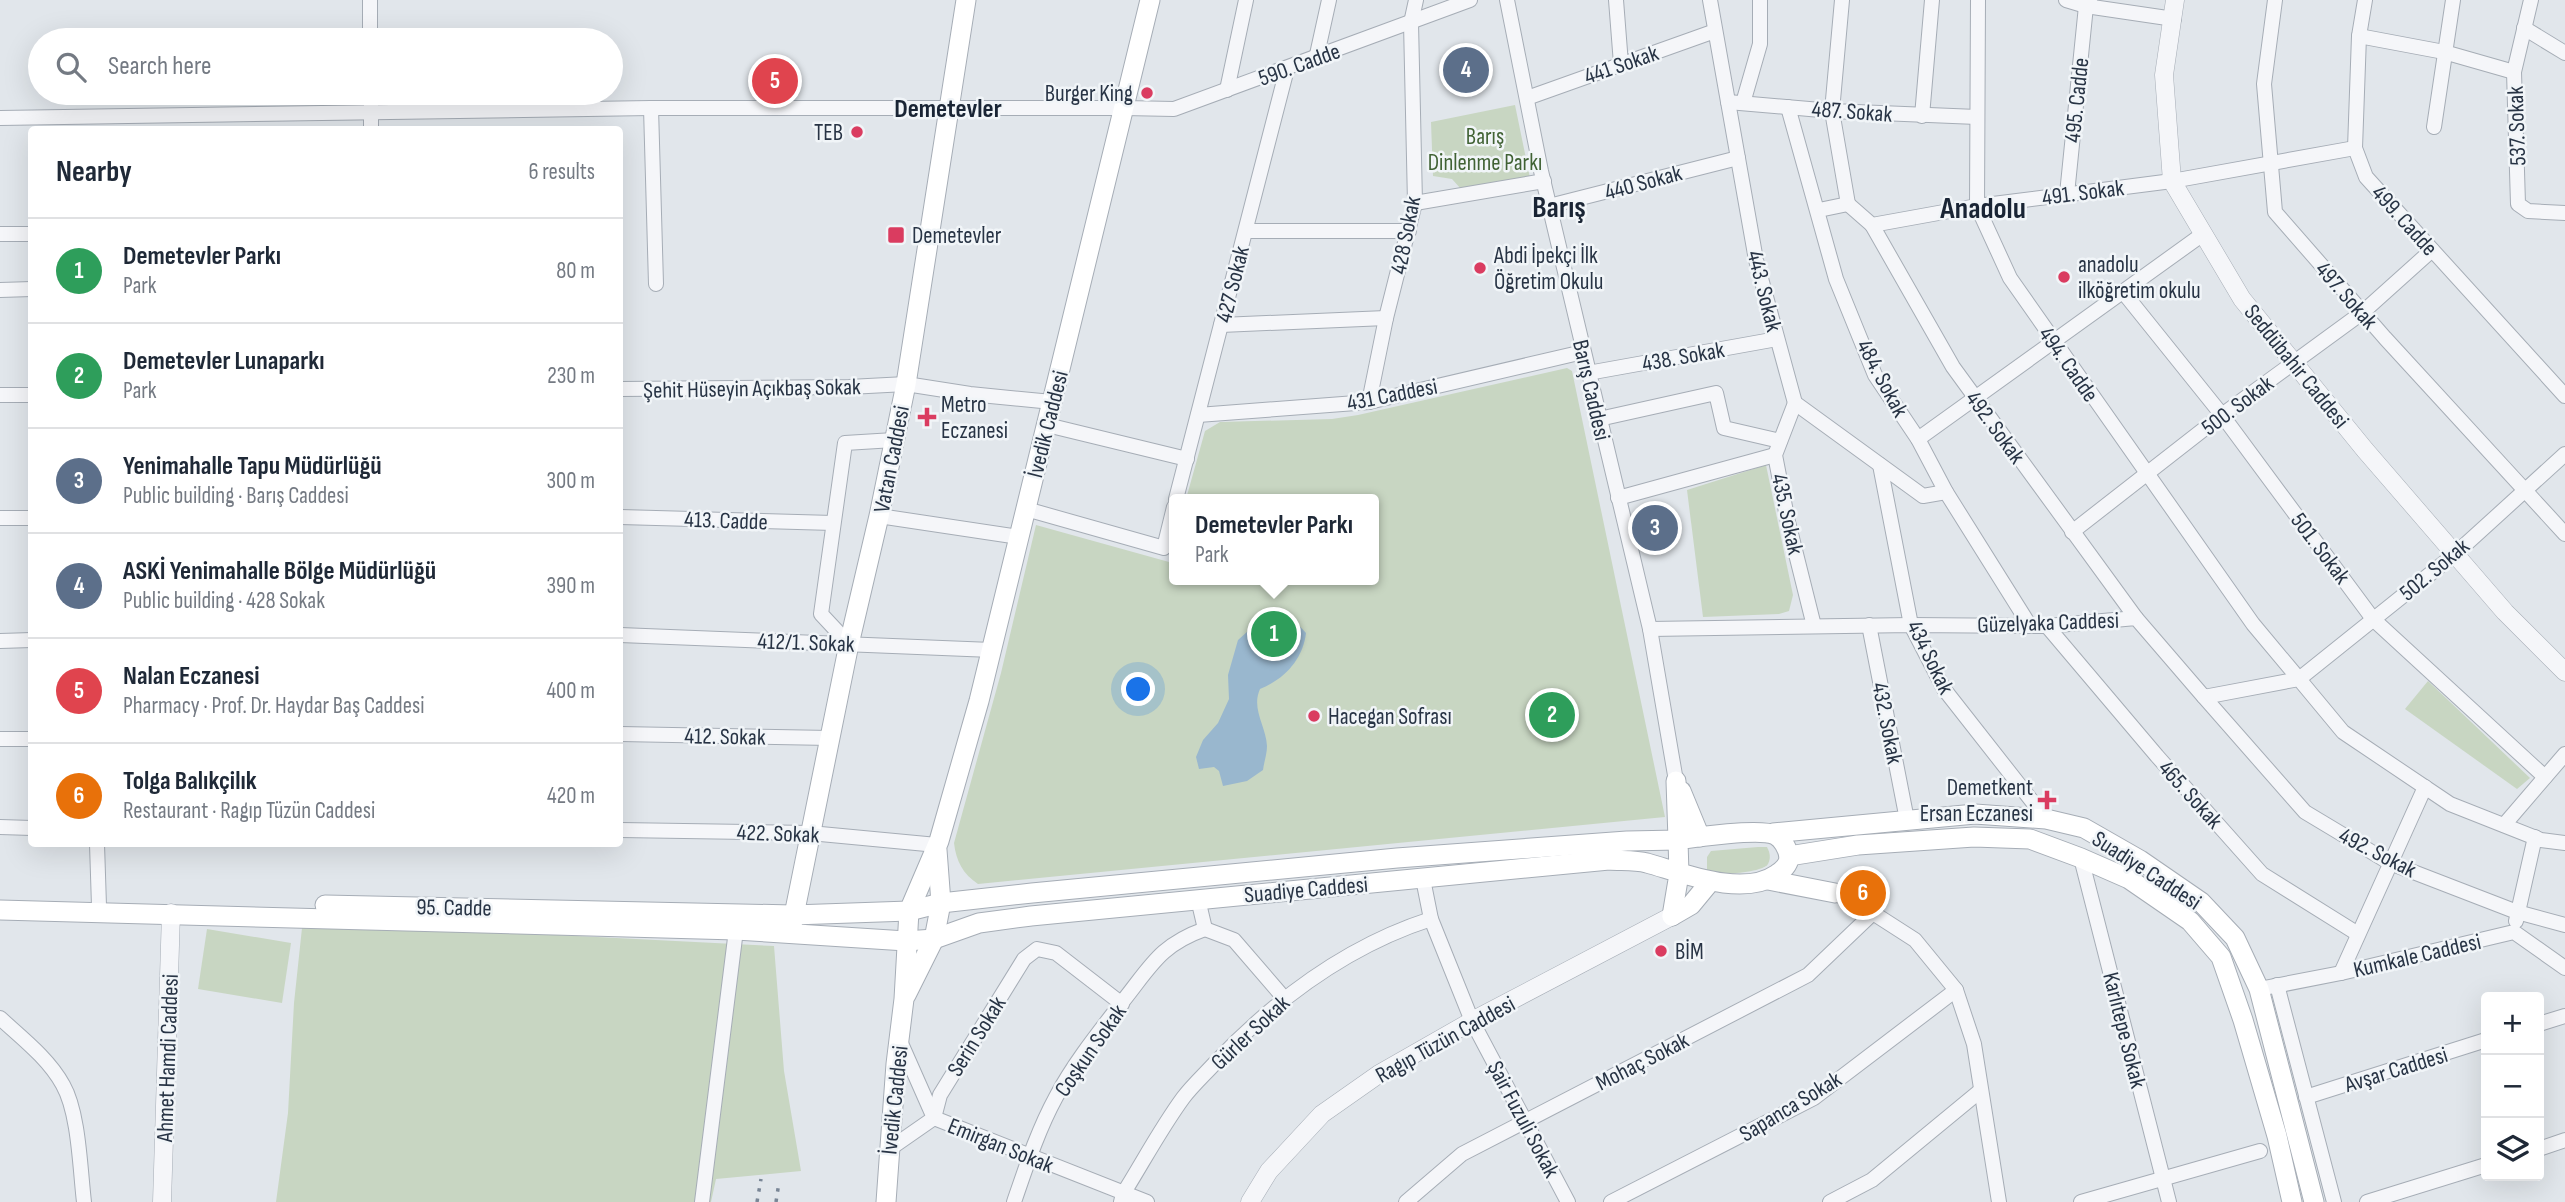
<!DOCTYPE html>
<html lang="en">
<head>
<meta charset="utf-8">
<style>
	:root { --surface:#fff; --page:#f6f6f7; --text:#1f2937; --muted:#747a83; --line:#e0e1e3; --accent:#da3c60 }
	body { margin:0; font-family:"Sofia Sans Condensed",sans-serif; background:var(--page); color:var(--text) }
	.controls { position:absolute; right:21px; bottom:21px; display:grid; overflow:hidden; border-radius:7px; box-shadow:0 7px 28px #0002 }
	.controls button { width:63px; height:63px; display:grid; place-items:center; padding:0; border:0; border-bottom:2px solid var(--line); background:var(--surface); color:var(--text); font:35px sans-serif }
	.you { position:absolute; left:1139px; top:690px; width:24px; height:24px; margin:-18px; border:5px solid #fff; border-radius:50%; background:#1a73e8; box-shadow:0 0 0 10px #1a73e833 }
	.badge { display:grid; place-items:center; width:46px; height:46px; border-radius:50%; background:var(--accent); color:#fff; font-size:23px; font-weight:700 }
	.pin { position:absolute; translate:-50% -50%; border:4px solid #fff; box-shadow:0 2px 7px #0006 }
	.popup { position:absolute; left:1169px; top:494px; width:210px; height:91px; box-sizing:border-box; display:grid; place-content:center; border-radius:7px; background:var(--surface); filter:drop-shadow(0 2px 5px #0005); font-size:23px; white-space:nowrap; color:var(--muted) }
	.popup b { font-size:26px; color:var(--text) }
	.popup::after { content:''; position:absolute; left:50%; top:100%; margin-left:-14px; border:14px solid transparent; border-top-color:var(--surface) }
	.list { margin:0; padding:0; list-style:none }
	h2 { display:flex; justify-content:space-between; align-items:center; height:91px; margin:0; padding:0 28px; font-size:30px }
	h2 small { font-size:23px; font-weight:400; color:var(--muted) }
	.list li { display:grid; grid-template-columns:46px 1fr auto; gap:21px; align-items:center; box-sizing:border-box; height:105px; padding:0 28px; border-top:2px solid var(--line) }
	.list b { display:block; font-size:26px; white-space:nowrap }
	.list p { margin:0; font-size:23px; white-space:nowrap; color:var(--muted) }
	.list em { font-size:23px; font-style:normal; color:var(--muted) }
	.icon { flex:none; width:38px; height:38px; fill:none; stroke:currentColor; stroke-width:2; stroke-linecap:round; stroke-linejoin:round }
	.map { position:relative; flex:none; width:2565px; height:1202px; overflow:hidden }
	.search { position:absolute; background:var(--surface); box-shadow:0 7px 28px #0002; left:28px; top:28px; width:595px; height:77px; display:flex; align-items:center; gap:18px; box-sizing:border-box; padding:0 24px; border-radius:38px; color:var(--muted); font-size:26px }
	.panel { position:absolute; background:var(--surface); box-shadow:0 7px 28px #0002; left:28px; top:126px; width:595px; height:721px; border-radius:7px }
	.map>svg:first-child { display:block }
	.green { fill:#c8d6c2 }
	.water { fill:#99b7ce }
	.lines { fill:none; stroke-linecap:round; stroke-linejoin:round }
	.minor-casing { stroke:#a6adb6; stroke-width:16 }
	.tertiary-casing { stroke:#a6adb6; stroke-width:19 }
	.secondary-casing { stroke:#a6adb6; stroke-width:21 }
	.minor { stroke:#f5f6f9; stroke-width:14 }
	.tertiary { stroke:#f5f6f9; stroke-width:18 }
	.secondary { stroke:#fff; stroke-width:19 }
	.rail { stroke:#798696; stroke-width:3.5; stroke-dasharray:3.5 7; stroke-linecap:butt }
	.poi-dot { fill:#da3c60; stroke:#f1f5f8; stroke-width:2.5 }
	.labels { text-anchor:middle; stroke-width:5; stroke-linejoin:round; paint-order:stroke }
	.street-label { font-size:23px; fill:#283445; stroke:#f1f5f8 }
	.poi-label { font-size:23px; fill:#283445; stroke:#f1f5f8; text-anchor:start }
	.park-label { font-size:23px; fill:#406234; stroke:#f1f5f8 }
	.quarter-label { font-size:26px; font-weight:bold; fill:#1a2535; stroke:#f1f5f8 }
	.district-label { font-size:30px; font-weight:bold; fill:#1a2535; stroke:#f1f5f8 }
</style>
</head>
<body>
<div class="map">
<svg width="2565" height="1202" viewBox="0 0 2565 1202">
	<rect width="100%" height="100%" fill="#e1e6eb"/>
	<g class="green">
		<path d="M1515,105L1530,178L1461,189L1452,179L1433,176L1431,122Z"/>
		<path d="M1567,368L1572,371L1665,817L978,884C963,874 956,861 954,843L1001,673L1036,525L1169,562L1174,545V580H1374V499H1186L1205,431L1220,422L1332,419L1358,415Z"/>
		<path d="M1766,465L1793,595L1789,611L1779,614L1703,617L1687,490Z"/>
		<path d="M2428,681L2530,778L2517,789L2405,709Z"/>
		<path d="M1758,847H1767C1770,853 1771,858 1768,864C1762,873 1717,876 1707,872V857L1711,851Z"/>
		<path d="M302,928H417L774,946L784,1071L801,1171L716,1179L711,1202H276L288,1113L294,1003Z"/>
		<path d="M207,929L291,943L282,1003L198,989Z"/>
	</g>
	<path class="water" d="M1266,615C1283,617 1295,619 1306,633C1303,659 1285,679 1260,689C1251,709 1266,726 1267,746C1267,754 1264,762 1263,770L1247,781L1223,786L1219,771L1214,767L1199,769L1196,757L1203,740L1218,723L1229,699L1228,675L1238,640Z"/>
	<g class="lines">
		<defs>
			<g id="minor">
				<path d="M370,0V40"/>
				<path d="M1507,0L1541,171L1650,629L1676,781"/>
				<path d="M1616,0L1621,64"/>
				<path d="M1710,0L1756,260L1795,403L1923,496L1946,492"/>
				<path d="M1842,0L1832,111L1848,204"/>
				<path d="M1978,0L1977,206L2010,278L2253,624L2299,679L2455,554L2565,454"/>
				<path d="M2066,0L2086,6L2174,19"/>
				<path d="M2275,0L2264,84L2275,212L2385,338L2565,534"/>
				<path d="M2365,0L2359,36L2355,148L2366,177L2565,396"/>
				<path d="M2531,0L2514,72L2518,204L2528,211L2565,213"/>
				<path d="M2524,28L2565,53"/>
				<path d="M2359,36L2444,52L2514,72"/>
				<path d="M1316,59L1329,0"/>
				<path d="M1227,90L1246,0"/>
				<path d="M371,93V130"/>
				<path d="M1527,98L1715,31"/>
				<path d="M1728,102L1832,111L1977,117"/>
				<path d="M1743,103L1760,44V0"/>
				<path d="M1788,107L1836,279L1875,375L1918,439L1946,492L2030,626"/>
				<path d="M651,108L656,284"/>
				<path d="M1922,116L1932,0"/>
				<path d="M0,118L651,108H1124L1174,109L1470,0"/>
				<path d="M2434,127L2453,0"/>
				<path d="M2067,194L2086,6L2090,0"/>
				<path d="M1415,203L1544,181"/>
				<path d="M1848,204L1872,225L1977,206L2172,181L2355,148"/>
				<path d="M1549,206L1738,158"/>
				<path d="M1819,210L1848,204"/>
				<path d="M1872,225L1953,367L2136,618"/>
				<path d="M1246,231H1409"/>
				<path d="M0,234H32"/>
				<path d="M0,290L32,289"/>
				<path d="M2124,293L2222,415L2373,619L2545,777"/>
				<path d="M1221,325L1386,318"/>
				<path d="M1588,373L1777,339"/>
				<path d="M620,389L849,387L906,384L970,394L1052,402"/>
				<path d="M0,395H32"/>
				<path d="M1369,402L1386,318L1415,203L1411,23L1416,0"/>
				<path d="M1795,403L1775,455L1788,522L1814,626"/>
				<path d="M1198,415L1369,402L1583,352"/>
				<path d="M1599,419L1716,393L1724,428L1780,441"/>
				<path d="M1047,425L1187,459"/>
				<path d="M1918,439L2203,234"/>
				<path d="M1880,465L1911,625L1944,689L2046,819"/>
				<path d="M1618,498L1775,455"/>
				<path d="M1176,499L1287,69"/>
				<path d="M1026,509L1164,548L1174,507"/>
				<path d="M879,516L1019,537"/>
				<path d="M620,517L833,523"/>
				<path d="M0,518H32"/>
				<path d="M2072,532L2222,415L2363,312L2432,250"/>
				<path d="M1869,625L1907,820"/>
				<path d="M2047,626L2157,756L2262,874L2358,934"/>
				<path d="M1650,629L1911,625L2047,626L2136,618L2204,697L2299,679L2343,732L2450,804L2541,840L2565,843"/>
				<path d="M620,635L992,650"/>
				<path d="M0,641L32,640"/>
				<path d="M849,644L821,614L845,443L894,440"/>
				<path d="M2204,697L2305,812L2390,863L2517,912L2565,925"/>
				<path d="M620,734L830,738"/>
				<path d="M0,739H32"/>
				<path d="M2504,825L2565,754"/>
				<path d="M0,827L32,828"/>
				<path d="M620,830L810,833L937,845"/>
				<path d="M97,844L99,906"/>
				<path d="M2081,858L2169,1202"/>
				<path d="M1423,879L1431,919L1472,1021L1568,1202"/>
				<path d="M1835,893L1873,913L1915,940L1956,990L1974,1044L1999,1202"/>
				<path d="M1198,899L1205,929"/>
				<path d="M2516,921L2535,837"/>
				<path d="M1205,929L1234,940L1284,998"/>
				<path d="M2341,973L2425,787"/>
				<path d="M2277,985L2334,1202"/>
				<path d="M2259,989L2341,973L2514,932L2565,968"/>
				<path d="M0,1018C22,1038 49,1059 63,1085C79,1113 80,1169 84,1202"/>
				<path d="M2539,1024L2565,1016"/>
				<path d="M900,1041L934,1118L1147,1202"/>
				<path d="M2306,1097L2486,1040"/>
				<path d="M2539,1149L2565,1140"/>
				<path d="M888,1150L934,1118L940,1095L1024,959L1037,949L1056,953L1122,1004"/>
				<path d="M702,1202L736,930"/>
				<path d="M1014,1202C1026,1167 1038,1130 1056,1097C1074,1063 1099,1032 1123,1001C1151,966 1160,945 1205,929"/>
				<path d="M1121,1202L1123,1194C1143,1162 1161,1128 1183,1098C1192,1086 1205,1074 1215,1063C1275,1000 1347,946 1431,919"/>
				<path d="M1406,1202L1462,1154L1808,975L1873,913"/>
				<path d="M1611,1202L1814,1098L1956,990"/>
				<path d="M1830,1202L1872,1180L1980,1091"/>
				<path d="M2081,1202L2260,1151"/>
				<path d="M2367,1202L2486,1165"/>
			</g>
			<g id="tertiary">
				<path d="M2175,0L2164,75L2172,181L2242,299L2365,450L2505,612L2565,672"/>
				<path d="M162,1202L171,913"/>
				<path d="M1250,1202L1269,1171L1322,1114L1379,1074L1472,1021L1672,916"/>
			</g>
			<g id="secondary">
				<path d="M1681,791L1700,837"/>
				<path d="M1773,833L1975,814L2046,819L2084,828L2140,860L2201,902L2235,938L2259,989L2314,1202"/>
				<path d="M1789,856L1858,845L1974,837L2030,839L2081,858L2129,879L2190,921L2221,957L2243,1020L2277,1136L2292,1202"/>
				<path d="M1768,880L1835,893"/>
				<path d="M325,905L793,915L909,911L941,903L1032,893L1397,858L1627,841L1678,840L1676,781"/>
				<path d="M0,910L736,930L906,941L934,939L979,923L1031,916L1609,860C1621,861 1635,860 1647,863C1683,873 1743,898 1777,874C1783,870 1789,864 1789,857C1788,849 1782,838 1775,835C1760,828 1696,837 1678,840L1679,874L1672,916"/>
				<path d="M1672,916L1691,905L1710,882"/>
				<path d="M792,925L849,644L879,516L906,384L966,0"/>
				<path d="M906,995L934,939L941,903L937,850"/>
				<path d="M886,1202L896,1064L904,999L909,911L939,841L979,701L1150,0"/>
			</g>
		</defs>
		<use href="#minor" class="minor-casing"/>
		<use href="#tertiary" class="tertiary-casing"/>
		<use href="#secondary" class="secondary-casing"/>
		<use href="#minor" class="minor"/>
		<use href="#tertiary" class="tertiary"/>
		<use href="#secondary" class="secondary"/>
		<g class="rail">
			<path d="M757,1202L761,1179"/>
			<path d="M776,1202L779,1182"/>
		</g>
	</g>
	<g class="poi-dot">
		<circle cx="1147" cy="93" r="7"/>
		<circle cx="857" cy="132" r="7"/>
		<rect x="887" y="226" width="18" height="18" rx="3.5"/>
		<circle cx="1480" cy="268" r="7"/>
		<circle cx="2064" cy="277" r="7"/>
		<path d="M923.5 406.5h7v7h7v7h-7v7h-7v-7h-7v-7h7z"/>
		<circle cx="1314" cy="716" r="7"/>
		<path d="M2043.5 789.5h7v7h7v7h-7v7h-7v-7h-7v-7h7z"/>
		<circle cx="1661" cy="951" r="7"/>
	</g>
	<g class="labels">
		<g class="street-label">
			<text transform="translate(1299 64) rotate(-20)" y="8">590. Cadde</text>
			<text transform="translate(1621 64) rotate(-19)" y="8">441 Sokak</text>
			<text transform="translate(2076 100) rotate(-84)" y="8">495. Cadde</text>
			<text transform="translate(1852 111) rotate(4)" y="8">487. Sokak</text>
			<text transform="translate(2516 126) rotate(-92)" y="8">537. Sokak</text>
			<text transform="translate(1643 182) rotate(-15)" y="8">440 Sokak</text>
			<text transform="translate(2083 192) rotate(-7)" y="8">491. Sokak</text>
			<text transform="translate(2405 220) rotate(48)" y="8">499. Cadde</text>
			<text transform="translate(1405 235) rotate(-79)" y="8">428 Sokak</text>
			<text transform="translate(1232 284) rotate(-76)" y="8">427 Sokak</text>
			<text transform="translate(1765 291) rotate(76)" y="8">443. Sokak</text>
			<text transform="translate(2347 295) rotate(49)" y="8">497. Sokak</text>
			<text transform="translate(1683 356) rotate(-10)" y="8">438. Sokak</text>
			<text transform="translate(2069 364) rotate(55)" y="8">494. Cadde</text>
			<text transform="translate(2297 366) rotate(51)" y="8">Seddübahir Caddesi</text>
			<text transform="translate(1883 378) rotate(62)" y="8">484. Sokak</text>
			<text transform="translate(752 388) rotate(-1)" y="8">Şehit Hüseyin Açıkbaş Sokak</text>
			<text transform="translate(1592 390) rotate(77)" y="8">Barış Caddesi</text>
			<text transform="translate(1392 394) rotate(-11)" y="8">431 Caddesi</text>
			<text transform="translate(2237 405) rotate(-37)" y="8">500. Sokak</text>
			<text transform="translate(1047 424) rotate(-76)" y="8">İvedik Caddesi</text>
			<text transform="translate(1996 427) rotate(54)" y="8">492. Sokak</text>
			<text transform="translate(891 459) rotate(-79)" y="8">Vatan Caddesi</text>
			<text transform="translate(1788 514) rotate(78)" y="8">435. Sokak</text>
			<text transform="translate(726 520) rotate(2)" y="8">413. Cadde</text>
			<text transform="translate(2321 548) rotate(53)" y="8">501. Sokak</text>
			<text transform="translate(2434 569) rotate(-40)" y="8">502. Sokak</text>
			<text transform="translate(2048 622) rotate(-2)" y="8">Güzelyaka Caddesi</text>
			<text transform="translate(806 642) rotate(2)" y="8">412/1. Sokak</text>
			<text transform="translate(1931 657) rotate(64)" y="8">434 Sokak</text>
			<text transform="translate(1888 723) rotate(79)" y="8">432. Sokak</text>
			<text transform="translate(725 736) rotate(1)" y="8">412. Sokak</text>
			<text transform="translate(2191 794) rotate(48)" y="8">465. Sokak</text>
			<text transform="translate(778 833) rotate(2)" y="8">422. Sokak</text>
			<text transform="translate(2378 852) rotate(27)" y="8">492. Sokak</text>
			<text transform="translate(2147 870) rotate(33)" y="8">Suadiye Caddesi</text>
			<text transform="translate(1306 889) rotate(-5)" y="8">Suadiye Caddesi</text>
			<text transform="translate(454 907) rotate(1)" y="8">95. Cadde</text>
			<text transform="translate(2417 955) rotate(-13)" y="8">Kumkale Caddesi</text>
			<text transform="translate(2125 1030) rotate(76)" y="8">Karlıtepe Sokak</text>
			<text transform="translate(1250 1032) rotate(-43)" y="8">Gürler Sokak</text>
			<text transform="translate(976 1036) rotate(-58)" y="8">Serin Sokak</text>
			<text transform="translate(1445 1039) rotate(-29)" y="8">Ragıp Tüzün Caddesi</text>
			<text transform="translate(1090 1050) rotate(-55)" y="8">Coşkun Sokak</text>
			<text transform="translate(167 1058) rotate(-88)" y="8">Ahmet Hamdi Caddesi</text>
			<text transform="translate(1642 1061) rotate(-27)" y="8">Mohaç Sokak</text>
			<text transform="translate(2396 1069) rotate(-17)" y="8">Avşar Caddesi</text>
			<text transform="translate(894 1100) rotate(-84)" y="8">İvedik Caddesi</text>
			<text transform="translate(1790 1106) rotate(-31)" y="8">Sapanca Sokak</text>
			<text transform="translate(1524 1119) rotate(62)" y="8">Şair Fuzuli Sokak</text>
			<text transform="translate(1001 1145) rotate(22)" y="8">Emirgan Sokak</text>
		</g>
		<g class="poi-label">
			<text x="1133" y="101" text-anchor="end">Burger King</text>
			<text x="843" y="140" text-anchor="end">TEB</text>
			<text x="912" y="243">Demetevler</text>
			<text x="1494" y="263">Abdi İpekçi İlk<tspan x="1494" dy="26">Öğretim Okulu</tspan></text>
			<text x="2078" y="272">anadolu<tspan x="2078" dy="26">ilköğretim okulu</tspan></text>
			<text x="941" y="412">Metro<tspan x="941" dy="26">Eczanesi</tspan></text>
			<text x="1328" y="724">Hacegan Sofrası</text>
			<text x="2033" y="795" text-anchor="end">Demetkent<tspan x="2033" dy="26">Ersan Eczanesi</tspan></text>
			<text x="1675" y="959">BİM</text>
		</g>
		<g class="park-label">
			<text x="1485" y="144">Barış<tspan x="1485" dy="26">Dinlenme Parkı</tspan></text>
		</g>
		<g class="quarter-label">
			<text x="948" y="117">Demetevler</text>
		</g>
		<g class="district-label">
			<text x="1559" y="217">Barış</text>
			<text x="1983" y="218">Anadolu</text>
		</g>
	</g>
</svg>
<div class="controls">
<button>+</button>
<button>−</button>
<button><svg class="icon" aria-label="layers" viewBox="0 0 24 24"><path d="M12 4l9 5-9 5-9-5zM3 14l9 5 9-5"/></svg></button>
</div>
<div class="you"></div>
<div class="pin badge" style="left:1274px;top:634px;background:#2e9e5b">1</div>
<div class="popup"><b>Demetevler Parkı</b>Park</div>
<div class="pin badge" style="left:1552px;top:715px;background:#2e9e5b">2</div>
<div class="pin badge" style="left:1655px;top:528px;background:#5c6f8a">3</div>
<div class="pin badge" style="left:1466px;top:70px;background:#5c6f8a">4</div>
<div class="pin badge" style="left:775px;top:81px;background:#e0444e">5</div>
<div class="pin badge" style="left:1863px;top:893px;background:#e8710a">6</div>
<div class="search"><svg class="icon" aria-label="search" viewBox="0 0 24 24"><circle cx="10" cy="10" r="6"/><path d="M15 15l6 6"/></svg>Search here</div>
<section class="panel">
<h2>Nearby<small>6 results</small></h2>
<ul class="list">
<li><span class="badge" style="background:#2e9e5b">1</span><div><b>Demetevler Parkı</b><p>Park</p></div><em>80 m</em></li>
<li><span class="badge" style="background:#2e9e5b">2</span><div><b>Demetevler Lunaparkı</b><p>Park</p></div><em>230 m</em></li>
<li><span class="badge" style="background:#5c6f8a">3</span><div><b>Yenimahalle Tapu Müdürlüğü</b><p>Public building · Barış Caddesi</p></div><em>300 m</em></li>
<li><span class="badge" style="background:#5c6f8a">4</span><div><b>ASKİ Yenimahalle Bölge Müdürlüğü</b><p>Public building · 428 Sokak</p></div><em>390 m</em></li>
<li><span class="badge" style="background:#e0444e">5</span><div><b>Nalan Eczanesi</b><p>Pharmacy · Prof. Dr. Haydar Baş Caddesi</p></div><em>400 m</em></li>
<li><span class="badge" style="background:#e8710a">6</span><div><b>Tolga Balıkçilık</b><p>Restaurant · Ragıp Tüzün Caddesi</p></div><em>420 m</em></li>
</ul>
</section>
</div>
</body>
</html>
